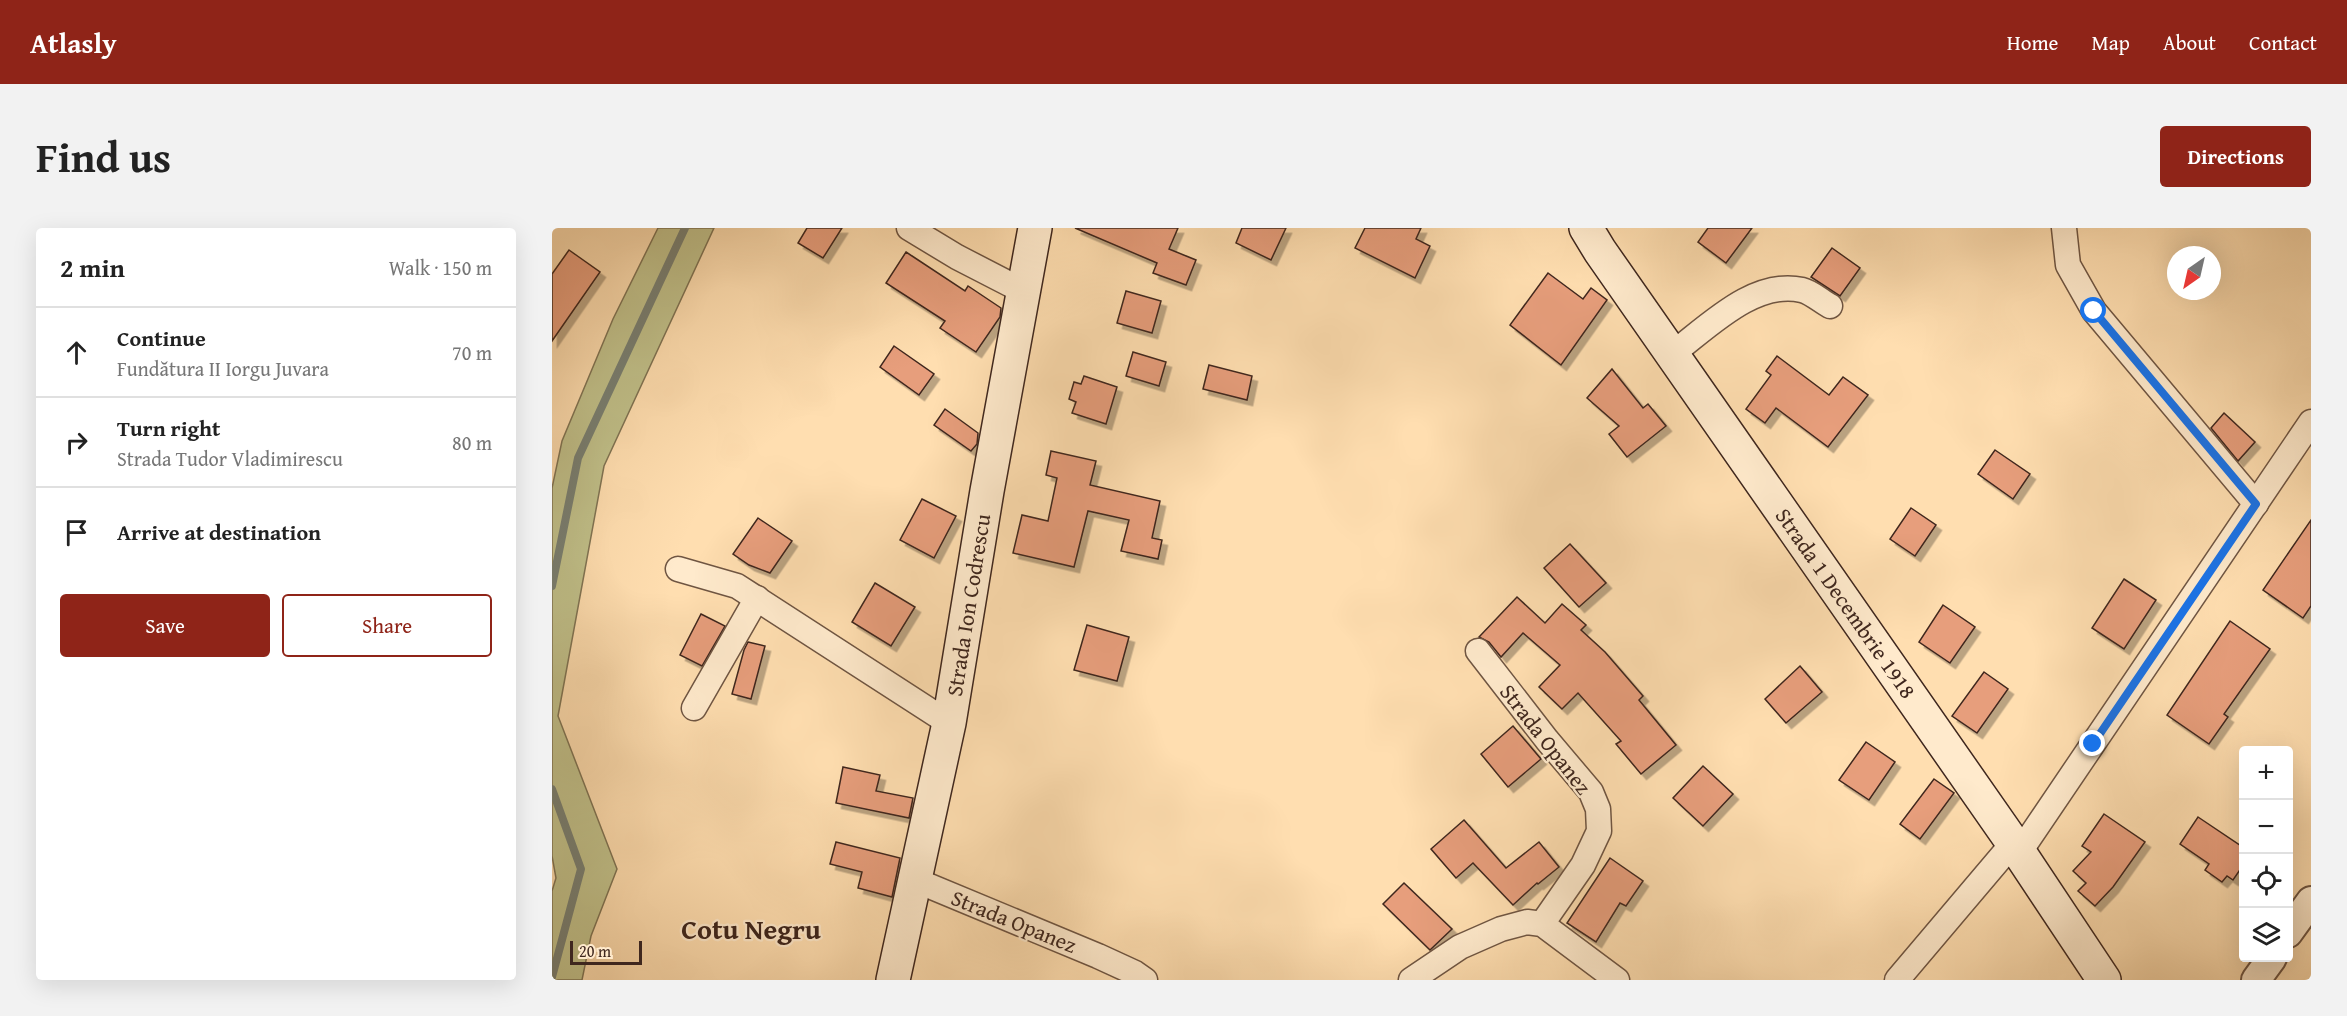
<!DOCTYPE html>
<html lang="en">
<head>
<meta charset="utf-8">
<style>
	:root { --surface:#fff; --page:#f2f2f2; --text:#222; --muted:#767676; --line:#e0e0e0; --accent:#8f2418 }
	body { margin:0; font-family:"Gentium Book Plus",serif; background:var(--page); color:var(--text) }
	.controls { position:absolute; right:18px; bottom:18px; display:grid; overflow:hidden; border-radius:6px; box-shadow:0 6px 24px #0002 }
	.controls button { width:54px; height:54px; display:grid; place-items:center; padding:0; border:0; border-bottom:2px solid var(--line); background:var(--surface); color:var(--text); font:30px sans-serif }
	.compass { position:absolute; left:1615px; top:18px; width:54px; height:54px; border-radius:50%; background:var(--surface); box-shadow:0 6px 24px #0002; rotate:214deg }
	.scale { position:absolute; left:18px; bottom:15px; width:72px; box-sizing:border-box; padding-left:6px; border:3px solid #3f271e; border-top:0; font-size:16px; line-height:21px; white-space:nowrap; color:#3f271e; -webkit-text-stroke:4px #ffeacc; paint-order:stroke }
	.stop { position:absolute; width:18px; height:18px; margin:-14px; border:4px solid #1a73e8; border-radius:50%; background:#fff }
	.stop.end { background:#1a73e8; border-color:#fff; box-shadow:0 2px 6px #0008 }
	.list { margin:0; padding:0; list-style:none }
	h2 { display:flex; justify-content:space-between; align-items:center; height:78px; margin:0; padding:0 24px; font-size:26px }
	h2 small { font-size:20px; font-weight:400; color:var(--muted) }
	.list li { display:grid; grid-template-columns:39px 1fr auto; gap:18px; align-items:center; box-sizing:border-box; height:90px; padding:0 24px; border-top:2px solid var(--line) }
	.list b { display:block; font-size:22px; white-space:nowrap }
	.list p { margin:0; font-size:20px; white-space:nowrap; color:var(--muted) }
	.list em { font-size:20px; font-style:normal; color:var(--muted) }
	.actions { display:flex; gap:12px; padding:18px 24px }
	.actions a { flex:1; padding:14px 0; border:2px solid var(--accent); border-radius:6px; text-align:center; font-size:21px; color:var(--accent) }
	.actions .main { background:var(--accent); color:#fff }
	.icon { flex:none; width:33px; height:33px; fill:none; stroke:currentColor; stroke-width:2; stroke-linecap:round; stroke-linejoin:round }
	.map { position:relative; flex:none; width:1759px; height:752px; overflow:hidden; border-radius:6px }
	header { display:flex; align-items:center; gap:36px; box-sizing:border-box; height:84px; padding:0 30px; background:var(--accent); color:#fff }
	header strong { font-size:28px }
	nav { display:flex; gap:33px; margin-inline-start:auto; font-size:21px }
	.intro { display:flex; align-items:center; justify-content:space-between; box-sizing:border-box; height:144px; padding:0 36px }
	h1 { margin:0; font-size:42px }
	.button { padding:15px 27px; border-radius:6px; background:var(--accent); color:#fff; font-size:21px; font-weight:700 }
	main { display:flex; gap:36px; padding:0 36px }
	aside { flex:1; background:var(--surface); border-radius:6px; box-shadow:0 6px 24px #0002 }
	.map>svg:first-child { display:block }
	.green { fill:#c1c18b; stroke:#807454; stroke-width:1.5 }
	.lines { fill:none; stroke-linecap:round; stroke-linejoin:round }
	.stream { stroke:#798073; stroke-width:8 }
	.building { fill:#e79e7c; stroke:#3f271e; stroke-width:1.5; filter:url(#shadow) }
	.minor-casing { stroke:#6f5542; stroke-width:27 }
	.tertiary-casing { stroke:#6f5542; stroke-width:32 }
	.secondary-casing { stroke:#3f271e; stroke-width:36 }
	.minor { stroke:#ffeacc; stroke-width:24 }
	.tertiary { stroke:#ffeacc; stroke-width:28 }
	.secondary { stroke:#ffeacc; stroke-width:33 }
	.route { stroke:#1a73e8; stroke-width:8 }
	.labels { text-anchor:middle; stroke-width:4.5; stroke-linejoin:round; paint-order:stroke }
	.street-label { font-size:22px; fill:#3f271e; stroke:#ffeacc }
	.district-label { font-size:28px; font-weight:bold; fill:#3f271e; stroke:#ffeacc }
</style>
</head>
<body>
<header>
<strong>Atlasly</strong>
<nav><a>Home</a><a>Map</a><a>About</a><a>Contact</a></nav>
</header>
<div class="intro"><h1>Find us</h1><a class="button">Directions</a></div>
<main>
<aside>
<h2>2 min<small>Walk · 150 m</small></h2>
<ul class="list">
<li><svg class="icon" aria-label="ahead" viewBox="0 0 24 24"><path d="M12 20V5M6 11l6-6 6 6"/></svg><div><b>Continue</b><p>Fundătura II Iorgu Juvara</p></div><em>70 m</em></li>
<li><svg class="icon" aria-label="right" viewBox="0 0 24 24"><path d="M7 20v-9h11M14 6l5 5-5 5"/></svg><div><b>Turn right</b><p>Strada Tudor Vladimirescu</p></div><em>80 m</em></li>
<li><svg class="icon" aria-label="arrive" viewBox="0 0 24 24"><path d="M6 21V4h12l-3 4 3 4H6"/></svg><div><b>Arrive at destination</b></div></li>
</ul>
<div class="actions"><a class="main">Save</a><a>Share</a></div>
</aside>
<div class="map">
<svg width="1759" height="752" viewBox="0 0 1759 752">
	<defs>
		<filter id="shadow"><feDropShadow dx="5.5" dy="5.5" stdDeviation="0" flood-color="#0004"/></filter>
	</defs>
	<rect width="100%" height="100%" fill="#ffdeb0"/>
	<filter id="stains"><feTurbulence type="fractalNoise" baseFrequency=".00333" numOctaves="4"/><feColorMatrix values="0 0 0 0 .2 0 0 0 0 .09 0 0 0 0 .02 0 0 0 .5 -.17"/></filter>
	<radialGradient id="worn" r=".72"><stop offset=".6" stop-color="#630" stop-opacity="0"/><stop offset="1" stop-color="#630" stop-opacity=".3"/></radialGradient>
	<path class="green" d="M106,0H162L52,238L6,488L65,641L39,708L30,752H0V663L4,650L0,628V260L10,213L61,91Z"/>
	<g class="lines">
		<g class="stream">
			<path d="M0,358L26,230L133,0"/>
			<path d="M0,561L29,641L0,749"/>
		</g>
	</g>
	<g class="building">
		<path d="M255,0H290L271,30L246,15Z"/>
		<path d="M523,0H626L617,21L644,32L634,57L601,45L605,35Z"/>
		<path d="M690,0H734L719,32L684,15Z"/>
		<path d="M813,0H869L864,11L878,18L863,50L803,20Z"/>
		<path d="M1156,0H1200L1174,35L1146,14Z"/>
		<path d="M1280,20L1308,40L1288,68L1259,49Z"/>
		<path d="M17,22L48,44L0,113V46Z"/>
		<path d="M354,24L413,63L416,58L449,80L448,89L424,124L388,100L393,93L334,55Z"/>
		<path d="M996,45L1031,71L1039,60L1055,72L1009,137L958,97Z"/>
		<path d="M574,63L609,73L600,105L565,95Z"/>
		<path d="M342,118L382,146L367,167L328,139Z"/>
		<path d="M581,124L614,134L607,158L574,148Z"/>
		<path d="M1225,128L1277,167L1291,149L1316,167L1276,219L1224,180L1213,195L1194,181L1219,147L1214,143Z"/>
		<path d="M657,137L700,148L695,172L651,161Z"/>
		<path d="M1060,141L1091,180L1096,176L1114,198L1075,229L1057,206L1067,198L1035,170Z"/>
		<path d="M532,148L565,159L554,196L520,185L524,174L517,171L522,154L529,156Z"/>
		<path d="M393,181L426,205L425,216L419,223L382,197Z"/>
		<path d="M1672,185L1703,214L1686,233L1659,200Z"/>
		<path d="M1443,222L1478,246L1461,271L1426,246Z"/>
		<path d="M499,223L544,233L538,257L608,273L600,310L610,312L606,331L569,323L577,292L536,283L522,339L461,325L470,287L496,293L505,250L494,247Z"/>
		<path d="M370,271L404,288L382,330L348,312Z"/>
		<path d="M1359,280L1384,297L1363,328L1338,311Z"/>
		<path d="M206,290L240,313L218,345L197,337L181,326Z"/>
		<path d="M1759,292V378L1751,390L1711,362Z"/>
		<path d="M1018,316L1054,355L1027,379L992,340Z"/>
		<path d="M1572,351L1604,372L1572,421L1540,400Z"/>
		<path d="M323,355L363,379L339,418L300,394Z"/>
		<path d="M965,369L993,395L1010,376L1034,397L1029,402L1053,424L1091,468L1087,472L1124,517L1089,546L1064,516L1069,513L1026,465L1010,481L987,459L1008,437L971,405L949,429L937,414L927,409Z"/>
		<path d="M1391,377L1423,399L1398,435L1367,414Z"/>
		<path d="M149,386L173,398L150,438L128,427Z"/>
		<path d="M1678,393L1718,421L1672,486L1676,489L1657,516L1615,487Z"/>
		<path d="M535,397L577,409L565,453L522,442Z"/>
		<path d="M196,414L213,418L199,471L180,466L192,422Z"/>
		<path d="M1248,438L1270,464L1234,495L1213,471Z"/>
		<path d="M1432,444L1456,461L1425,505L1400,488Z"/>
		<path d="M961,498L989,531L956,559L929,526Z"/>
		<path d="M1314,514L1343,534L1317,572L1287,552Z"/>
		<path d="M1151,538L1181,566L1151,598L1121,570Z"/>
		<path d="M291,539L328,547L324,563L361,570L357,590L284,575Z"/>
		<path d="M1382,551L1402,565L1368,611L1348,596Z"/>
		<path d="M1552,586L1593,614L1561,659L1543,678L1526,663L1534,655L1521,643L1539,624L1530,618Z"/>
		<path d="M1646,589L1692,620V636L1681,652L1675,648L1670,654L1653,642L1657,636L1628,616Z"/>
		<path d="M912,592L954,640L987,614L1007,639L986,656L985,655L961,677L921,635L904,650L879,621Z"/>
		<path d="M284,614L348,630L340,669L306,660L310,644L278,636Z"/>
		<path d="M1058,630L1091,653L1074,678L1068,675L1044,714L1015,695Z"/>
		<path d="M852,655L900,701L878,722L831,676Z"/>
	</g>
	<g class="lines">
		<defs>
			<g id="minor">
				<path d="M357,0L405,29L473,64"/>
				<path d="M1512,0L1516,37L1542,83L1704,276"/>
				<path d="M1120,126C1156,99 1202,51 1250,62C1259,64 1269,73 1278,78"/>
				<path d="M126,341L185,358L397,495"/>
				<path d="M926,423L995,512L1039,564L1046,581L1047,603L1031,637L990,696"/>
				<path d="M142,480L205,370"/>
				<path d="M1467,625L1759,194"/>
				<path d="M363,652L546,728L583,745L593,752"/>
				<path d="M859,752L908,719L949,701L975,694L990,696L1065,752"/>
				<path d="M1345,752L1461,615"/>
			</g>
			<g id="tertiary">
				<path d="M1736,705L1759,673"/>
				<path d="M1704,752L1720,730"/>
			</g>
			<g id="secondary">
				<path d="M1034,0L1048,23L1461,615L1552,752"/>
				<path d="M341,752L397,495L435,263L483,0"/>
			</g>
		</defs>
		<use href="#minor" class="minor-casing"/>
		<use href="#tertiary" class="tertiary-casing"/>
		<use href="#secondary" class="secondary-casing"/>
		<use href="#minor" class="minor"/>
		<use href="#tertiary" class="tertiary"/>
		<use href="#secondary" class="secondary"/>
	</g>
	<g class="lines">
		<path class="route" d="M1541,516L1704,276L1542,83"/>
	</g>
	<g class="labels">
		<g class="street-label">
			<text transform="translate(1294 375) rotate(55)" y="8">Strada 1 Decembrie 1918</text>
			<text transform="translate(416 377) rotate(-81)" y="8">Strada Ion Codrescu</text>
			<text transform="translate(994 511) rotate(52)" y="8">Strada Opanez</text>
			<text transform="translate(462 693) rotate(22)" y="8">Strada Opanez</text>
		</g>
		<g class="district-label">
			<text x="199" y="711">Cotu Negru</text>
		</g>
	</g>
	<rect width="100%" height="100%" filter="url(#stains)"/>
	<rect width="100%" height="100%" fill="url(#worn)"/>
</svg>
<div class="controls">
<button>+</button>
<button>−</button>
<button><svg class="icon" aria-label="locate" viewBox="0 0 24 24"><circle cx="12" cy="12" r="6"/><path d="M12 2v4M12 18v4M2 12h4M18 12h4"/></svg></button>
<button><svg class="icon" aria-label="layers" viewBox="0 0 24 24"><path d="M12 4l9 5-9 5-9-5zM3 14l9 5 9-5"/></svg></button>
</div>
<svg class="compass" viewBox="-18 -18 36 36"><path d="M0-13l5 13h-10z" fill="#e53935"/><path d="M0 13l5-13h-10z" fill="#767676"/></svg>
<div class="scale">20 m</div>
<div class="stop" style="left:1542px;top:83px"></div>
<div class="stop end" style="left:1541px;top:516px"></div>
</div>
</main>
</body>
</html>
